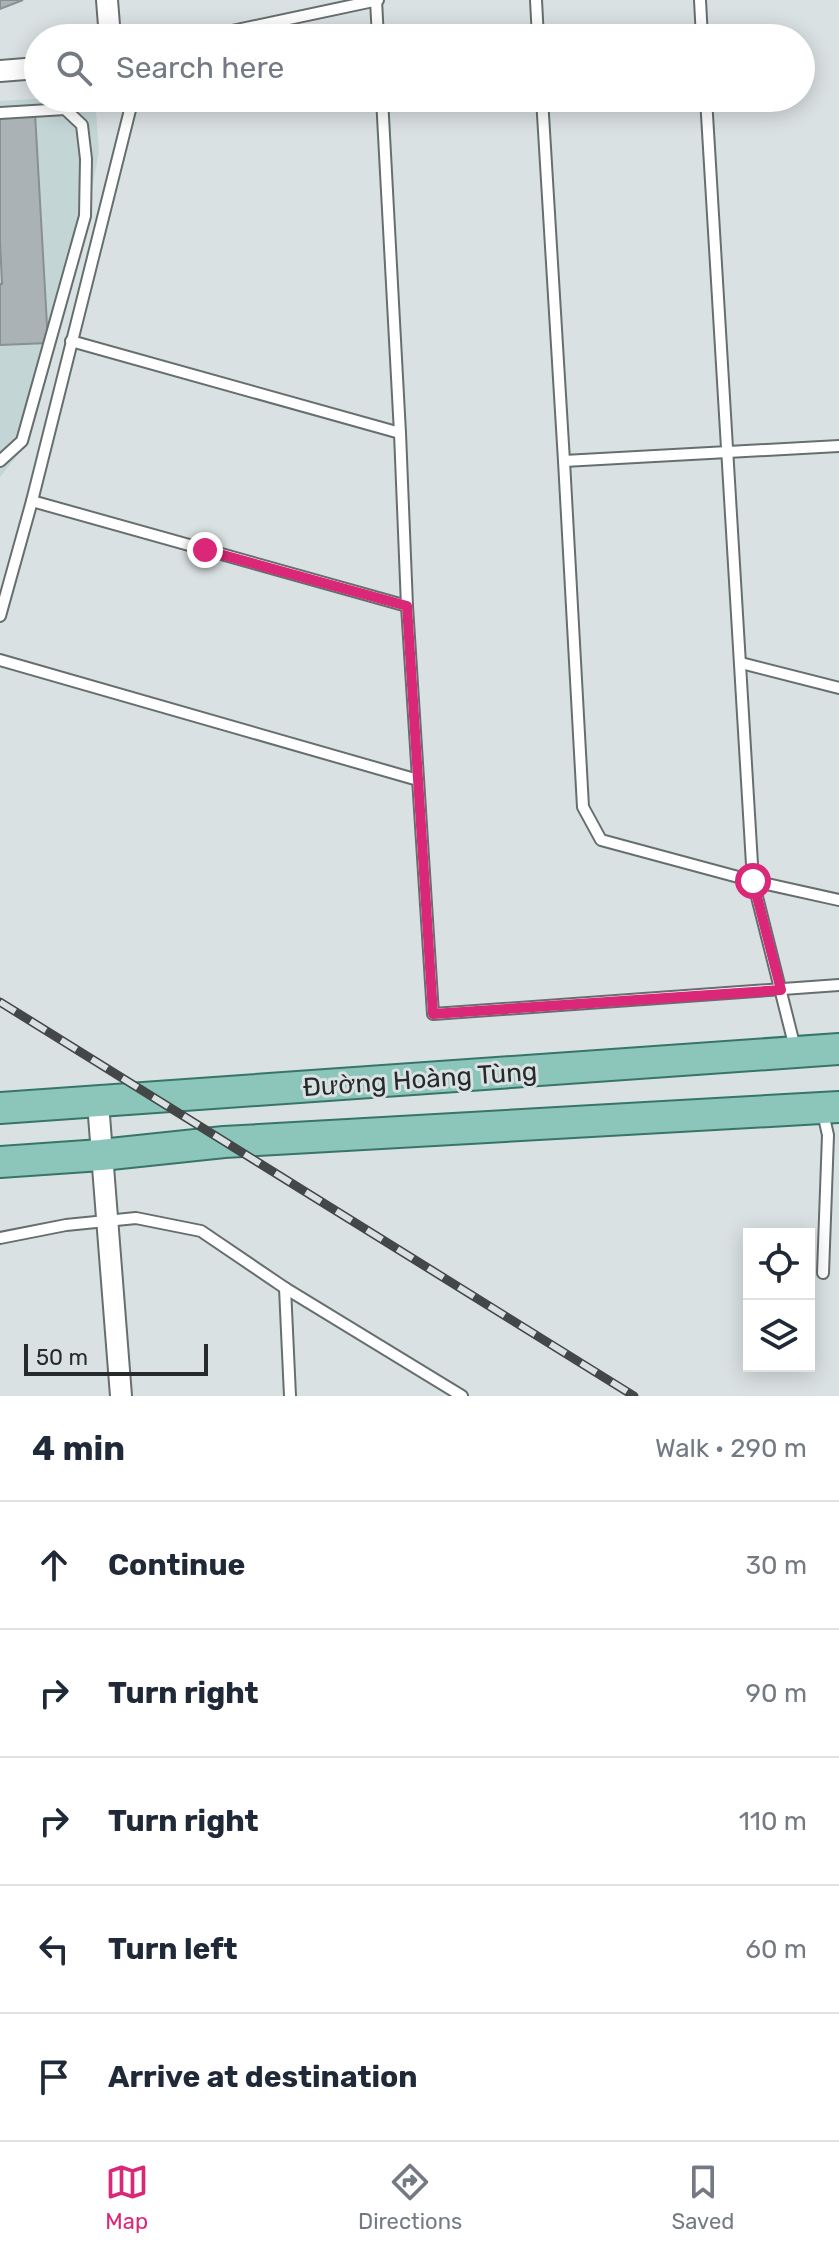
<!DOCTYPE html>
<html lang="en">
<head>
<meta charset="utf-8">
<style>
	:root { --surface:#fff; --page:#f6f6f7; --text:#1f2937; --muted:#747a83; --line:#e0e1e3; --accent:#db2777 }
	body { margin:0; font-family:Rubik,sans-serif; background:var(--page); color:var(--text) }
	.controls { position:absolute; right:24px; bottom:24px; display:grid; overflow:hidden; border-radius:0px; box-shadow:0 4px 20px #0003 }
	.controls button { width:72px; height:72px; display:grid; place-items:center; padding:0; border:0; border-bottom:2px solid var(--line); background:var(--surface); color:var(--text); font:40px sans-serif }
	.scale { position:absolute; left:24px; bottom:20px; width:184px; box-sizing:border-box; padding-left:8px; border:4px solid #272a2a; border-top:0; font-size:22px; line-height:28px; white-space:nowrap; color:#272a2a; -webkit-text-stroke:6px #dae1e2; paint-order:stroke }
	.stop { position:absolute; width:24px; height:24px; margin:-18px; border:6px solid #db2777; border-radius:50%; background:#fff }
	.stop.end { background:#db2777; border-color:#fff; box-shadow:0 2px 8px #0008 }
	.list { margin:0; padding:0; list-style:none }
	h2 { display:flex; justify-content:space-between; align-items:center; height:104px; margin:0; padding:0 32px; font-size:34px }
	h2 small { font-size:26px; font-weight:400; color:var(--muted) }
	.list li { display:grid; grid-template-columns:52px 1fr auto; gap:24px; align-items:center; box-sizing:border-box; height:128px; padding:0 32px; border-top:2px solid var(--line) }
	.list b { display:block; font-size:30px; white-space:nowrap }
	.list em { font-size:26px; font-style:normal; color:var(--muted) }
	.icon { flex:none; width:44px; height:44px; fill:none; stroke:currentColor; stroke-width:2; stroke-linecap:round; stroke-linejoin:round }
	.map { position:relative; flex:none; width:839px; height:1396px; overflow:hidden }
	.search { position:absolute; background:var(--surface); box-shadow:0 4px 20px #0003; left:24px; right:24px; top:24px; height:88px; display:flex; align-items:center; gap:20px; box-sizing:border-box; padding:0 28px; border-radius:44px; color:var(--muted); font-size:30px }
	.sheet { height:744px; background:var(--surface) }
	nav { display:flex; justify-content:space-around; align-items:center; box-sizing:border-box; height:112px; border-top:2px solid var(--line); background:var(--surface); font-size:22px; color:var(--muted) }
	nav a { display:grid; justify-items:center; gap:4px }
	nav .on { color:var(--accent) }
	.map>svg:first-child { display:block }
	.built { fill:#c4d5d6 }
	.building { fill:#abb2b5; stroke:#899092; stroke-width:2 }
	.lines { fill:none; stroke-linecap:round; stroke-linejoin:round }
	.service-casing { stroke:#676e6e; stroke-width:14 }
	.minor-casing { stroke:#676e6e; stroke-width:24 }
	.primary-casing { stroke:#37756a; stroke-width:34 }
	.service { stroke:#fff; stroke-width:10 }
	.minor { stroke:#fff; stroke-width:20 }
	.primary { stroke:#8cc5ba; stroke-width:30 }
	.rail-casing { stroke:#434747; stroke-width:9 }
	.rail { stroke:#dae1e2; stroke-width:6; stroke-dasharray:18; stroke-linecap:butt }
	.route { stroke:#db2777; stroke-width:10 }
	.labels { text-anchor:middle; stroke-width:6; stroke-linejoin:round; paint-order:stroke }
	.street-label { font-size:26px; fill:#272a2a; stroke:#dae1e2 }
</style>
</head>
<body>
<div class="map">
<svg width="839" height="1396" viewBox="0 0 839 1396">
	<rect width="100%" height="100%" fill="#dae1e2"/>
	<path class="built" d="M50,98H95L99,152L87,214L29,441L0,477V101Z"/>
	<g class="building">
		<path d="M0,0H23L0,9Z"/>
		<path d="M35,113L48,343L0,345V284H2L0,241V115Z"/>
	</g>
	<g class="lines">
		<defs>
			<g id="service">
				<path d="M376,0L378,38"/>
				<path d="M536,0L538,38"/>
				<path d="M700,0L702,38"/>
				<path d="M199,38L378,0"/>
				<path d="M382,98L400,433L407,606L433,1014L839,985"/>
				<path d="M542,98L564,461L839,446"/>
				<path d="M706,98L753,881L839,900"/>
				<path d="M0,113L65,109L82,125L86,159L85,216L22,441L0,461"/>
				<path d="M71,341L400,433"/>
				<path d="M564,461L583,807L601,840L753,881L795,1048"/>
				<path d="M32,501L407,606"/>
				<path d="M0,616L32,501L133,98"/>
				<path d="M0,660L418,780"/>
				<path d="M741,663L839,688"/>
				<path d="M822,1109L828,1135L823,1273"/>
				<path d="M0,1238L66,1225L136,1218L201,1231L285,1288L462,1396"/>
				<path d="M285,1288L290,1396"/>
			</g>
			<g id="minor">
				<path d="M107,0L110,38"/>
				<path d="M0,71L38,68"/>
				<path d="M98,1103L121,1396"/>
			</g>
			<g id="primary">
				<path d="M0,1108L839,1049"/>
				<path d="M0,1162L101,1155L224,1142L839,1107"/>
			</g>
		</defs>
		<use href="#service" class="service-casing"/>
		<use href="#minor" class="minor-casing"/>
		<use href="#primary" class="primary-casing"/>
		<use href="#service" class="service"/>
		<use href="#minor" class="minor"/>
		<use href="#primary" class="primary"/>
		<defs>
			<path id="rail" d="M0,1002L634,1396"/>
		</defs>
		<use href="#rail" class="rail-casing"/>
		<use href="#rail" class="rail"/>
	</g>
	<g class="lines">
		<path class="route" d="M205,550L407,606L433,1014L781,990L753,881"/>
	</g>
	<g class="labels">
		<g class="street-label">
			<text transform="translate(420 1079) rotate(-4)" y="9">Đường Hoàng Tùng</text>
		</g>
	</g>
</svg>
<div class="controls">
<button><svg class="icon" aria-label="locate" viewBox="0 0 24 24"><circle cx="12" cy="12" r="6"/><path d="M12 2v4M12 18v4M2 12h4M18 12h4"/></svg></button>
<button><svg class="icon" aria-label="layers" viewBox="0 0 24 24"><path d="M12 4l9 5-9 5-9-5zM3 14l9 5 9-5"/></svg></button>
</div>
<div class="scale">50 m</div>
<div class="stop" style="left:753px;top:881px"></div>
<div class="stop end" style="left:205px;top:550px"></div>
<div class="search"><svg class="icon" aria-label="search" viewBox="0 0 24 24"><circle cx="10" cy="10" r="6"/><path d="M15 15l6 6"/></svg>Search here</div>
</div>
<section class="sheet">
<h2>4 min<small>Walk · 290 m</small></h2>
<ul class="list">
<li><svg class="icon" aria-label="ahead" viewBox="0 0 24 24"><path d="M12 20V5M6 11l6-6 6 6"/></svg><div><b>Continue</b></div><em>30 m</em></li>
<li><svg class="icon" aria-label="right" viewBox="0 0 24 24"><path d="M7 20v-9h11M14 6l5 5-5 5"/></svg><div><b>Turn right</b></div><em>90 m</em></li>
<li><svg class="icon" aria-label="right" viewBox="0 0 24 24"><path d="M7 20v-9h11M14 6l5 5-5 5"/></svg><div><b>Turn right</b></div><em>110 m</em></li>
<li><svg class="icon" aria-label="left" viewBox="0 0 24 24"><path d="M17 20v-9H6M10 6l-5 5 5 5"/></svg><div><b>Turn left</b></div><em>60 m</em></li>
<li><svg class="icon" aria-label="arrive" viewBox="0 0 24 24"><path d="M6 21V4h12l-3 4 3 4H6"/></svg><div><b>Arrive at destination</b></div></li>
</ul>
</section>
<nav>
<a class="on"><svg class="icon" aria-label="map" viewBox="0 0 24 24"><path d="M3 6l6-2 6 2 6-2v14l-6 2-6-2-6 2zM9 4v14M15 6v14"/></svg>Map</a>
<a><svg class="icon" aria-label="directions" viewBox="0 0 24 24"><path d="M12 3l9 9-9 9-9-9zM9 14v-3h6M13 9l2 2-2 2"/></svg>Directions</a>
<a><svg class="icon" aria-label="saved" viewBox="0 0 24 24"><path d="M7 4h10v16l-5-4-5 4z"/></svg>Saved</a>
</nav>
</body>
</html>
